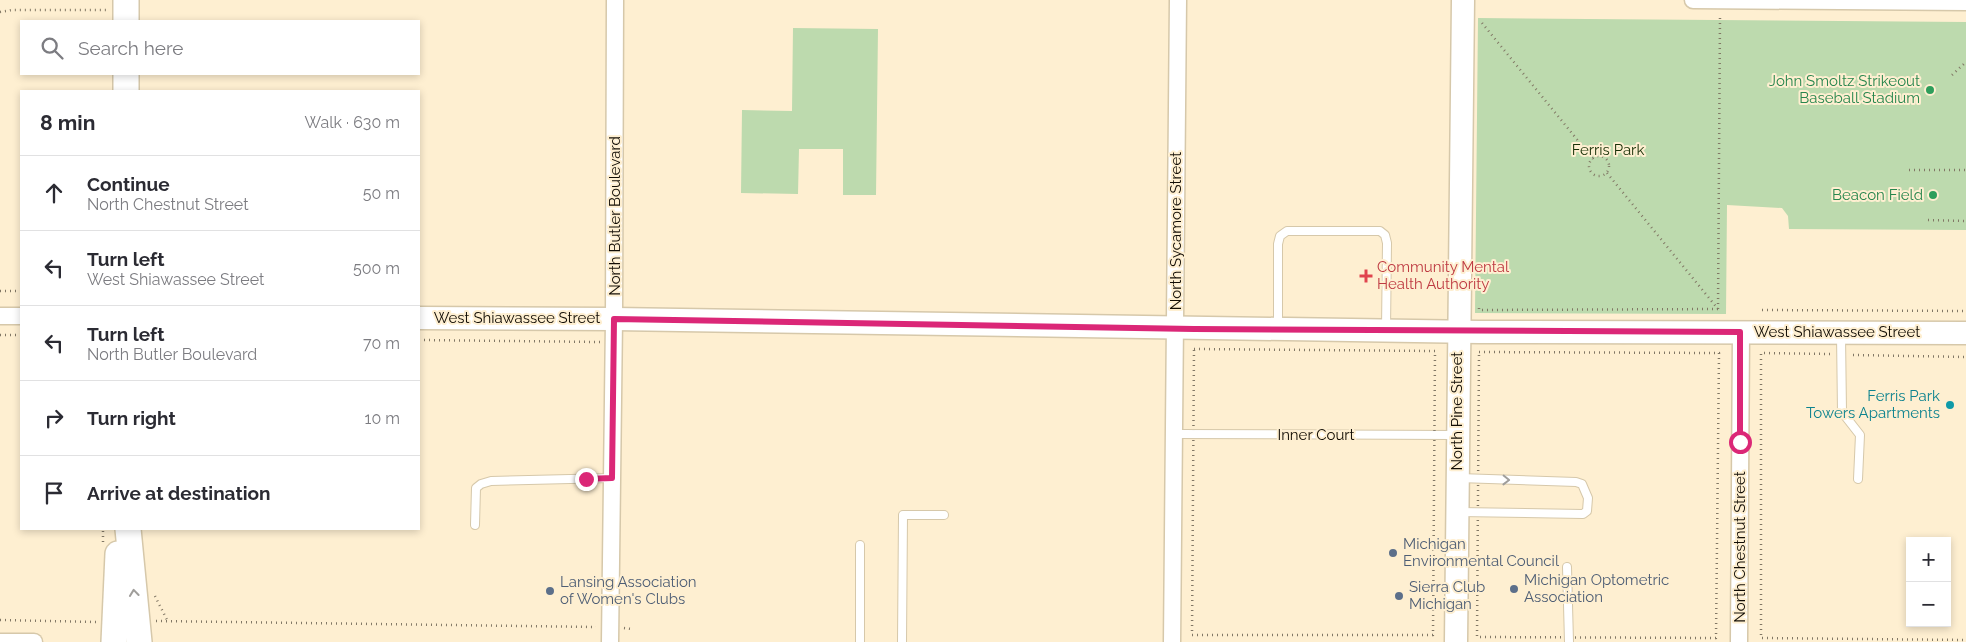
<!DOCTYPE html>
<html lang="en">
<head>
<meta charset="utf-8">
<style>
	:root { --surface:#fff; --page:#f2f2f3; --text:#2b2b33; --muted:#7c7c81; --line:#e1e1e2 }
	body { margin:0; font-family:Raleway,sans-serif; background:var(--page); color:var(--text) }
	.controls { position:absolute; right:15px; bottom:15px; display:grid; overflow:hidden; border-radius:0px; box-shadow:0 2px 8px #0003 }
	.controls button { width:45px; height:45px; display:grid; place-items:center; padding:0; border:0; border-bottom:1px solid var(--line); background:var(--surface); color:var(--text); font:25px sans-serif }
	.stop { position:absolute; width:15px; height:15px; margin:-11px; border:4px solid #db2777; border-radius:50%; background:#fff }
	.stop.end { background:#db2777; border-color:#fff; box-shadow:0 1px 5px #0008 }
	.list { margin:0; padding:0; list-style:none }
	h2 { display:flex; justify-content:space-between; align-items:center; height:65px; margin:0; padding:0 20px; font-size:21px }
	h2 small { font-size:16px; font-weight:400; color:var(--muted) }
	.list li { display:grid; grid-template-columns:32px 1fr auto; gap:15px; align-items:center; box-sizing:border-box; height:75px; padding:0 20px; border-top:1px solid var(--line) }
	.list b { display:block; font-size:19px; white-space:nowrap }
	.list p { margin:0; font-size:16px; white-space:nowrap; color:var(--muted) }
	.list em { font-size:16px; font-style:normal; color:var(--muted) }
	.icon { flex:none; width:28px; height:28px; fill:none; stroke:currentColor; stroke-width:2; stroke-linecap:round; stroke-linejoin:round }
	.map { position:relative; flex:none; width:1966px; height:642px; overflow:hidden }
	.search { position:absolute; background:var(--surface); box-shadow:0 2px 8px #0003; left:20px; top:20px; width:400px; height:55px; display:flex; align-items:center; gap:12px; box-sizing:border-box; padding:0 18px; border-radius:0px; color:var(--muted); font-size:19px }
	.panel { position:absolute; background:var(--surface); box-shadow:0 2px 8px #0003; left:20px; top:90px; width:400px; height:440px; border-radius:0px }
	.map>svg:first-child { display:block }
	.green { fill:#bddaae }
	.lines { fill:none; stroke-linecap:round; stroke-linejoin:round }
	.lane-casing { stroke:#d6c8aa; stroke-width:10 }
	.street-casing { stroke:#d6c8aa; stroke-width:19 }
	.secondary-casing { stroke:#d6c8aa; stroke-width:25 }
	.primary-casing { stroke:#d6c8aa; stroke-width:28 }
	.path { stroke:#817765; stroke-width:2.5; stroke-dasharray:1 4; stroke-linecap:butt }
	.lane { stroke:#fff; stroke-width:8 }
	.street { stroke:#fff; stroke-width:16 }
	.secondary { stroke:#fff; stroke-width:22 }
	.primary { stroke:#fff; stroke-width:25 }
	.oneway { stroke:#a09e9b }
	.route { stroke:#db2777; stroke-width:6 }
	.leisure-dot { fill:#2e9e5b; stroke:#feefd1; stroke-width:2 }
	.health-dot { fill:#e0444e; stroke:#feefd1; stroke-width:2 }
	.culture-dot { fill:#0f9aa8; stroke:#feefd1; stroke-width:2 }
	.service-dot { fill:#5c6f8a; stroke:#feefd1; stroke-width:2 }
	.labels { text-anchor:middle; stroke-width:4; stroke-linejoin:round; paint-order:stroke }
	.leisure-label { font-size:15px; fill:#27864d; stroke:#feefd1; text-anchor:end }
	.park-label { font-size:15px; fill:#193107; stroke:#feefd1 }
	.street-label { font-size:15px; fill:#110c04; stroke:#feefd1 }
	.health-label { font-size:15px; fill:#be3a42; stroke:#feefd1; text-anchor:start }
	.culture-label { font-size:15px; fill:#0d838f; stroke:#feefd1; text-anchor:end }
	.service-label { font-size:15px; fill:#4e5e75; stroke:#feefd1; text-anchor:start }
</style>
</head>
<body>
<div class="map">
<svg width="1966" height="642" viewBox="0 0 1966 642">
	<rect width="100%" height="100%" fill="#feefd1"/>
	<g class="green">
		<path d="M1478,18L1966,22V230L1789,229L1788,216L1782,208L1727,205L1726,314L1475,313Z"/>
		<path d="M793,28L878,29L876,195H843V149H799L798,194L741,193L742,110L792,111Z"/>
	</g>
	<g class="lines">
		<defs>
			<g id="lane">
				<path d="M1278,327V244L1280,236L1287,231H1380L1385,235L1387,243L1386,329"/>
				<path d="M1841,335L1842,412L1860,435L1858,479"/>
				<path d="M1175,434L1455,435"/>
				<path d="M1459,478L1576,482L1582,484L1588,498L1587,511L1583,514L1459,512"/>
				<path d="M475,525L476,488L481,484L491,481L612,478"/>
				<path d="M860,545V642"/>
				<path d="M1567,567L1569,642"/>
				<path d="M902,642L903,515H944"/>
			</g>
			<g id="street">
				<path d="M1693,0L1966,2"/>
				<path d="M0,316H21"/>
				<path d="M0,642H34"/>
				<path d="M610,642L614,319L615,0"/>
				<path d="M1172,642L1178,0"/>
				<path d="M1739,642L1741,332"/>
			</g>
			<g id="secondary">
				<path d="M419,318L614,319L1479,332L1966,333"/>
				<path d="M1456,642L1463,0"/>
			</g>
			<g id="primary">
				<path d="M126,21V0"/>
				<path d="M126,91V74"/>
				<path d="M128,529L139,642"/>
				<path d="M114,642L118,554"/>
			</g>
		</defs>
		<use href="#lane" class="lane-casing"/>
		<use href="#street" class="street-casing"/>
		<use href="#secondary" class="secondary-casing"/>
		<use href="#primary" class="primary-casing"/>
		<g class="path">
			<path d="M0,12L12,10H107"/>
			<path d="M1482,23L1593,159"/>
			<path d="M1952,75L1966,62"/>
			<circle cx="1599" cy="166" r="10"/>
			<path d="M1909,170H1966"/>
			<path d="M1607,173L1718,309"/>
			<path d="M1928,220L1966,221"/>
			<path d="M0,291H21"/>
			<path d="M1479,308V310L1718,309"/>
			<path d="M1718,309L1720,16"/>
			<path d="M1762,310L1966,311"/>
			<path d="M0,335H21"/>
			<path d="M419,340L600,342"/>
			<path d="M1194,349L1435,351L1433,635H1192Z"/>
			<path d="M1479,352L1719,353L1716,638L1477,637Z"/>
			<path d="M1830,354L1761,353V638L1966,640"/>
			<path d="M1853,355L1966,357"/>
			<path d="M103,542V529"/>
			<path d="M155,596L168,622"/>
			<path d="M0,620L96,622"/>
			<path d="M156,621L596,627"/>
			<path d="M624,628L631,629"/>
		</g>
		<use href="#lane" class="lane"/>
		<use href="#street" class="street"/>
		<use href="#secondary" class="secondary"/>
		<use href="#primary" class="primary"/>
	</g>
	<defs><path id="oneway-chevron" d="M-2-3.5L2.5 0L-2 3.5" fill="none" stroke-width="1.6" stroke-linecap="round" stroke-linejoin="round" transform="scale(1.25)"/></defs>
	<g class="oneway">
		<use href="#oneway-chevron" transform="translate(1506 480) rotate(1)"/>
		<use href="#oneway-chevron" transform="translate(134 593) rotate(-96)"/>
	</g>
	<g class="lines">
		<path class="route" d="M586,479L612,478L614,319L1194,329L1740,332V442"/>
	</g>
	<g class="leisure-dot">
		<circle cx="1930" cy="90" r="5"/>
		<circle cx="1933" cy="195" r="5"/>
	</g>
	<path class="health-dot" d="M1363.5 268.5h5v5h5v5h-5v5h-5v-5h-5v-5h5z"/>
	<circle class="culture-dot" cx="1950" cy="405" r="5"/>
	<g class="service-dot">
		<circle cx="1393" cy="553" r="5"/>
		<circle cx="1514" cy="589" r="5"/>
		<circle cx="550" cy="591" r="5"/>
		<circle cx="1399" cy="596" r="5"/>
	</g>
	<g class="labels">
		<g class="leisure-label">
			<text x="1920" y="86">John Smoltz Strikeout<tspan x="1920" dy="17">Baseball Stadium</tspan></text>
			<text x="1923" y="200">Beacon Field</text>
		</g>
		<g class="park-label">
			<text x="1608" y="155">Ferris Park</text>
		</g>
		<g class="street-label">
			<text transform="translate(615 216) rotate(-90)" y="5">North Butler Boulevard</text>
			<text transform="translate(1176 231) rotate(-90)" y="5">North Sycamore Street</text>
			<text x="517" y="323">West Shiawassee Street</text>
			<text x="1837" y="337">West Shiawassee Street</text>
			<text transform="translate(1457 411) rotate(-90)" y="5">North Pine Street</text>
			<text x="1316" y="440">Inner Court</text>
			<text transform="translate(1740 547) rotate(-90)" y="5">North Chestnut Street</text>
		</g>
		<g class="health-label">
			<text x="1377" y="272">Community Mental<tspan x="1377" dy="17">Health Authority</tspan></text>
		</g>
		<g class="culture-label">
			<text x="1940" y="401">Ferris Park<tspan x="1940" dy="17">Towers Apartments</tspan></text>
		</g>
		<g class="service-label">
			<text x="1403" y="549">Michigan<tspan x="1403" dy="17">Environmental Council</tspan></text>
			<text x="1524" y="585">Michigan Optometric<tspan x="1524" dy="17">Association</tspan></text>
			<text x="560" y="587">Lansing Association<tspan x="560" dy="17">of Women's Clubs</tspan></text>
			<text x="1409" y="592">Sierra Club<tspan x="1409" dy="17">Michigan</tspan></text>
		</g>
	</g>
</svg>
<div class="controls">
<button>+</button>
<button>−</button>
</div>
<div class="stop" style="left:1740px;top:442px"></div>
<div class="stop end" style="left:586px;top:479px"></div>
<div class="search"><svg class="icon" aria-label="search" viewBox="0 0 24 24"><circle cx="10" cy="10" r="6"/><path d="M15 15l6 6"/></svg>Search here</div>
<section class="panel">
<h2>8 min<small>Walk · 630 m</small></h2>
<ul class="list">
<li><svg class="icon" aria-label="ahead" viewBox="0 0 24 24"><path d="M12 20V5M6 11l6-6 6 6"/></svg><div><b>Continue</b><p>North Chestnut Street</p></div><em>50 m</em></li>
<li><svg class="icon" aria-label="left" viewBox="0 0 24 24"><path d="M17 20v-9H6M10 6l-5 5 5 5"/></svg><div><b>Turn left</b><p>West Shiawassee Street</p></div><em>500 m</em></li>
<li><svg class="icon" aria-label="left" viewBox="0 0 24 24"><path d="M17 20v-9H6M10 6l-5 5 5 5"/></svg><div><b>Turn left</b><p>North Butler Boulevard</p></div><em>70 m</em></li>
<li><svg class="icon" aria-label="right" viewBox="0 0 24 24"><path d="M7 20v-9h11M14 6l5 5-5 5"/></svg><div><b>Turn right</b></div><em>10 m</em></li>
<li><svg class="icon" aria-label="arrive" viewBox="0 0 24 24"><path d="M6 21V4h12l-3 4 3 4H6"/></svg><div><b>Arrive at destination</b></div></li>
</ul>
</section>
</div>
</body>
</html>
